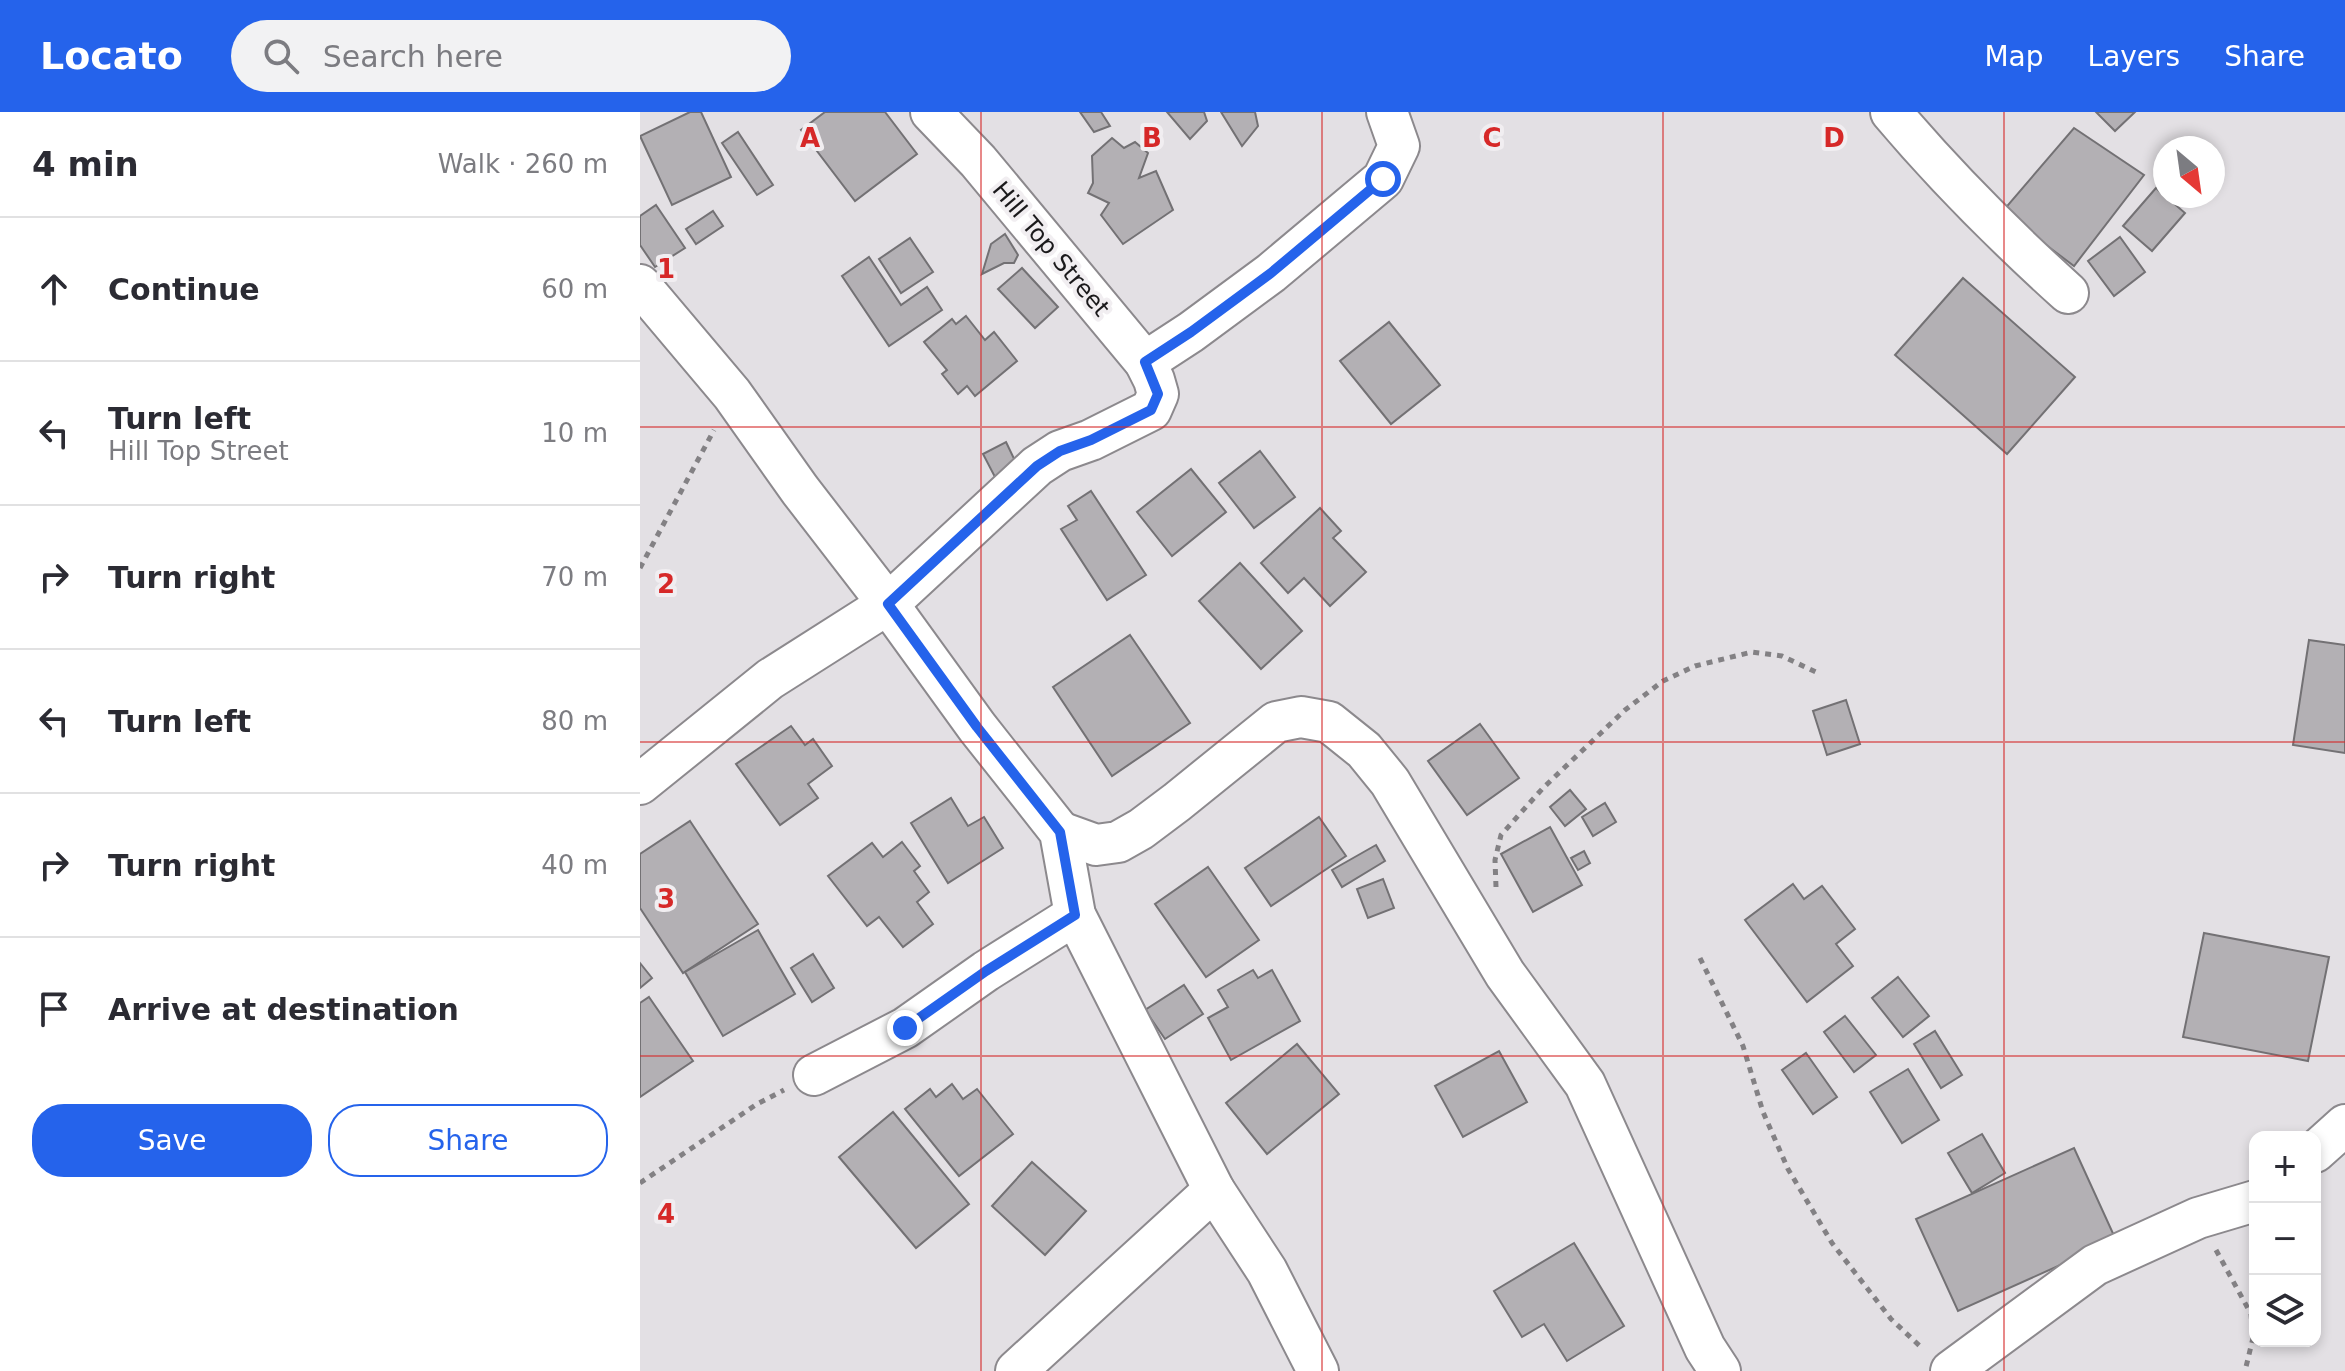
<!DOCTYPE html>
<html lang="en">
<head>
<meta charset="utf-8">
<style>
	:root { --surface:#fff; --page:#f2f2f3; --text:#2b2b33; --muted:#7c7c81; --line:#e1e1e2; --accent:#2563eb }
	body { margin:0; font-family:"DejaVu Sans",sans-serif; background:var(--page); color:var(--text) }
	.controls { position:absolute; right:24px; bottom:24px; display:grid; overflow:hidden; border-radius:16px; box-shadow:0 4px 12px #0003 }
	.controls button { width:72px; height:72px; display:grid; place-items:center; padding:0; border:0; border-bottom:2px solid var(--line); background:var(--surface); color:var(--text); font:40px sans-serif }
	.compass { position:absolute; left:1513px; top:24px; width:72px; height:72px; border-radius:50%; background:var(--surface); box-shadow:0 4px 12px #0003; rotate:151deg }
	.stop { position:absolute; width:24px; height:24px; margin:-18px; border:6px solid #2563eb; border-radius:50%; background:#fff }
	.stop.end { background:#2563eb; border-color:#fff; box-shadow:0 2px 8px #0008 }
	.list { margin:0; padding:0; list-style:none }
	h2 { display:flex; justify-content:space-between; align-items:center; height:104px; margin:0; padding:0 32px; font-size:34px }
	h2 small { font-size:26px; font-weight:400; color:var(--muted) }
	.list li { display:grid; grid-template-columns:52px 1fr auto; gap:24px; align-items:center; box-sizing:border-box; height:144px; padding:0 32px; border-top:2px solid var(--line) }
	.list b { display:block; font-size:30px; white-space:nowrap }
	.list p { margin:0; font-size:26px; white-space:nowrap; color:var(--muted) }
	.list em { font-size:26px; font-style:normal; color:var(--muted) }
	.actions { display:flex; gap:16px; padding:24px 32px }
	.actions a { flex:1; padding:18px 0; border:2px solid var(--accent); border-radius:32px; text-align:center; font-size:28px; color:var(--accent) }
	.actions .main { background:var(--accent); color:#fff }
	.icon { flex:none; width:44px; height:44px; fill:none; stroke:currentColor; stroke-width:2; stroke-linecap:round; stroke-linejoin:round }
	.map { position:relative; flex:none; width:1705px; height:1259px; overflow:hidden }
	header { display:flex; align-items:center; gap:48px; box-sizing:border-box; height:112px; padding:0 40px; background:var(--accent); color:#fff }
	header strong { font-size:38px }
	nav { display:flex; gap:44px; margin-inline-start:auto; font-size:28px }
	.search { width:560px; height:72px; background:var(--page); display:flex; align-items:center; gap:20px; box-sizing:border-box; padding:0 28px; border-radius:44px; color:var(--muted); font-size:30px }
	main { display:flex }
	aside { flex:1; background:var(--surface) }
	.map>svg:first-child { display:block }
	.building { fill:#b3b0b4; stroke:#737174; stroke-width:2 }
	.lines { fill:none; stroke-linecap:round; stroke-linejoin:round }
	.minor-casing { stroke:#8c898d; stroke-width:44 }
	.path { stroke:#838184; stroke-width:5; stroke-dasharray:6 6; stroke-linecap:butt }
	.minor { stroke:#fff; stroke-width:40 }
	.route { stroke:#2563eb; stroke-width:10 }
	.grid { fill:none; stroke:#d62828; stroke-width:2; stroke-opacity:0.55 }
	.labels { text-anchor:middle; stroke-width:8; stroke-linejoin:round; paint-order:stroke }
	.street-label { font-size:24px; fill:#1a191b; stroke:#f1eef1 }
	.grid-label { font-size:26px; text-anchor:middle; font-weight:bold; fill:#d62828; stroke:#f1eef1; stroke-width:8; stroke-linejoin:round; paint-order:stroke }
</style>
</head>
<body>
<header>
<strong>Locato</strong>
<div class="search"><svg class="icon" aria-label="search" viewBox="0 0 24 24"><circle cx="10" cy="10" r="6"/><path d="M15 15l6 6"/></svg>Search here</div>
<nav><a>Map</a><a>Layers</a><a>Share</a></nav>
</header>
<main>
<aside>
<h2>4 min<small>Walk · 260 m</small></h2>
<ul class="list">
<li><svg class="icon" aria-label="ahead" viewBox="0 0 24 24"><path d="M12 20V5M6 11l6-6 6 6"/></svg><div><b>Continue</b></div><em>60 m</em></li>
<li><svg class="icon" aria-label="left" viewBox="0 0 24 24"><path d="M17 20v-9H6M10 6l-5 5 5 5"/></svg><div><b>Turn left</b><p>Hill Top Street</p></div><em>10 m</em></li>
<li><svg class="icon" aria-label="right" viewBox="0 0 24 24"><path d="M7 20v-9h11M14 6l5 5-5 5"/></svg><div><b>Turn right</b></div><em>70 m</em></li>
<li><svg class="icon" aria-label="left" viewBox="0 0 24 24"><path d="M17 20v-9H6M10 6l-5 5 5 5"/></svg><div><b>Turn left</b></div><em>80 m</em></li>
<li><svg class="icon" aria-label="right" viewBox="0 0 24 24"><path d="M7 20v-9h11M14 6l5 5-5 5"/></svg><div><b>Turn right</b></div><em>40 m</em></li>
<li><svg class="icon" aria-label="arrive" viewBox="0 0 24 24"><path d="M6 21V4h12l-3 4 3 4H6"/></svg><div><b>Arrive at destination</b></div></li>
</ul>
<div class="actions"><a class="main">Save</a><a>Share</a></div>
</aside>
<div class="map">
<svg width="1705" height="1259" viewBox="0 0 1705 1259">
	<rect width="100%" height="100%" fill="#e3e0e4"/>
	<g class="building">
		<path d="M50,0H61L91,65L32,93L0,24Z"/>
		<path d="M185,0H245L277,42L215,89L161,18Z"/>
		<path d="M440,0H461L470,14L454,20Z"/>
		<path d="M527,0H564L567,9L550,27Z"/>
		<path d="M581,0H615L618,14L602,34Z"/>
		<path d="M1456,0H1495L1475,19Z"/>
		<path d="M1434,16L1504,63L1434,154L1362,100Z"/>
		<path d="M98,20L133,73L117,83L82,31Z"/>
		<path d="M472,26L484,36L495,30L508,41L499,66L516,59L533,98L483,132L461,103L469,91L448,81L453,71L452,44Z"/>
		<path d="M1516,76L1545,101L1512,139L1483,114Z"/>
		<path d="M16,93L45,136L15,155L0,133V104Z"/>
		<path d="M73,99L83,114L56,132L46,117Z"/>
		<path d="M365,122L378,143L374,151H364L342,162L351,132Z"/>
		<path d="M1480,125L1505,160L1474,184L1448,149Z"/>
		<path d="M270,126L293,160L261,181L239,147Z"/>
		<path d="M229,145L261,193L287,175L302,198L249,234L202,164Z"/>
		<path d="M382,156L418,195L395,216L358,177Z"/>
		<path d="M1323,166L1435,265L1367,342L1255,243Z"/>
		<path d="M326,204L345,228L354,220L377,249L335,284L327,274L318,282L302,262L307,258L284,230L312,207L316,212Z"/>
		<path d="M749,210L800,273L751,312L700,249Z"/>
		<path d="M366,330L378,355L356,367L343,342Z"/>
		<path d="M620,339L655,385L614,416L579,371Z"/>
		<path d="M551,357L586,400L532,444L497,400Z"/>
		<path d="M451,379L506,463L467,488L421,417L437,408L428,394Z"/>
		<path d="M680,396L701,419L693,426L726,460L690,494L664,466L648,481L621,451Z"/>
		<path d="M600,451L662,519L621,557L559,489Z"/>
		<path d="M490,523L550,611L472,664L413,575Z"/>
		<path d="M1669,528L1705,533V641L1653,633Z"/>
		<path d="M1206,588L1220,632L1187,643L1173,599Z"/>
		<path d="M840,612L879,666L827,703L788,649Z"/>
		<path d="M151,614L165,633L173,627L192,654L168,672L178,686L140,713L96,652Z"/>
		<path d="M930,678L946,697L925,714L910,695Z"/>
		<path d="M311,686L328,714L344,705L363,736L308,771L271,711Z"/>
		<path d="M965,691L976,710L953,724L942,705Z"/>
		<path d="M679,705L706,744L631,794L605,756Z"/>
		<path d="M50,709L118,812L43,861L0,796V742Z"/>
		<path d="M910,715L942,773L893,800L861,742Z"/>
		<path d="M262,730L280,754L274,759L289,780L277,790L293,812L263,835L239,805L227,814L188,764L232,731L243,745Z"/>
		<path d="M736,733L745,749L702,775L692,758Z"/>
		<path d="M944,739L950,751L938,758L931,746Z"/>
		<path d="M568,755L619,828L566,865L515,792Z"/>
		<path d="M743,767L754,796L728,806L717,777Z"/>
		<path d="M1153,772L1164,787L1182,774L1215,817L1196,832L1213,854L1167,890L1105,808Z"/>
		<path d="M118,818L155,882L83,924L45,860Z"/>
		<path d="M1564,821L1689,845L1668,949L1543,925Z"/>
		<path d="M173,842L194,876L172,890L151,856Z"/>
		<path d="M0,851L12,866L0,876Z"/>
		<path d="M613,858L618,866L632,858L660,909L591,948L568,906L588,895L578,878Z"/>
		<path d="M1258,865L1289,904L1263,925L1232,886Z"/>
		<path d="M544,873L563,902L525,927L505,898Z"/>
		<path d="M9,885L53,949L0,985V891Z"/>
		<path d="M1205,904L1236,943L1214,960L1184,920Z"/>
		<path d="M1295,919L1322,963L1301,976L1274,932Z"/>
		<path d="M657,932L699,982L627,1042L586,991Z"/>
		<path d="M859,939L887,990L823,1025L795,974Z"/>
		<path d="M1166,941L1197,985L1173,1002L1142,958Z"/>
		<path d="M1268,957L1299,1008L1262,1031L1230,980Z"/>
		<path d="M312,972L323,987L337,977L373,1022L319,1064L265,997L290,977L296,985Z"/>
		<path d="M253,1000L329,1092L276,1136L199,1045Z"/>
		<path d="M1342,1022L1365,1061L1332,1081L1308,1041Z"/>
		<path d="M1434,1036L1476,1128L1318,1199L1276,1107Z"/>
		<path d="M392,1050L446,1099L405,1143L352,1094Z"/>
		<path d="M934,1131L984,1214L927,1249L904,1212L882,1225L854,1179Z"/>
	</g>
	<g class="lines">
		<defs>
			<g id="minor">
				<path d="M1251,0C1305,64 1365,124 1428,181"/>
				<path d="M0,173L92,282L160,378L248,492L337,615L420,720L435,803L574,1078L627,1159L678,1259"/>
				<path d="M505,250L551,220L631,161L743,67L759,34L747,0"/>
				<path d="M0,672L130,567L248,492L397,354L420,339L451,328L511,298L518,282L514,268L505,250L338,49L291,0"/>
				<path d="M420,720L456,733L478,730L501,717L537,690L636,610L661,605L689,610L724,638L750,670L865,862L945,972L1065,1236L1080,1259"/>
				<path d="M174,963L265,916L346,859L435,803"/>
				<path d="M1675,1040L1705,1013"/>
				<path d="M376,1259L574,1078"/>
				<path d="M1311,1259L1455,1153L1558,1106L1615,1089"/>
			</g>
		</defs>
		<use href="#minor" class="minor-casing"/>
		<g class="path">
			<path d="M0,456L74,318"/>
			<path d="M856,775L855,748L861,723L903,676L985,598L1023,569L1055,554L1112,540L1142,544L1180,562"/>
			<path d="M1060,846L1103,934L1123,1000L1148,1057L1192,1131L1251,1207L1283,1237"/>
			<path d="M0,1071L117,992L144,978"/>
			<path d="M1576,1138L1611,1202L1613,1226L1605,1259"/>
		</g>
		<use href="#minor" class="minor"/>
	</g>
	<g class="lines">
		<path class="route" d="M265,916L346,859L435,803L420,720L337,615L248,492L397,354L420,339L451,328L511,298L518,282L505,250L551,220L631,161L743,67"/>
	</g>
	<path class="grid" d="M341,0V1259M682,0V1259M1023,0V1259M1364,0V1259M0,315H1705M0,630H1705M0,944H1705"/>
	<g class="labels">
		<g class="street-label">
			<text transform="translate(411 137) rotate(50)" y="8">Hill Top Street</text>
		</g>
	</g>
	<g class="grid-label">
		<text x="170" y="35">A</text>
		<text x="512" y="35">B</text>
		<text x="852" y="35">C</text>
		<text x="1194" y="35">D</text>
		<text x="26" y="166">1</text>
		<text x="26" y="481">2</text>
		<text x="26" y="796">3</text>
		<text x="26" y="1111">4</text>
	</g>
</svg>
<div class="controls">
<button>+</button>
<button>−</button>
<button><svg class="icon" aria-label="layers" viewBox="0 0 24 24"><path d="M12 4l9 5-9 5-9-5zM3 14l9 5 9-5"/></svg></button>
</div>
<svg class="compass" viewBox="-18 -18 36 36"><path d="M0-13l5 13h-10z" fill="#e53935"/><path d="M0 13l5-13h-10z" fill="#7c7c81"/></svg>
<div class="stop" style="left:743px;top:67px"></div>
<div class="stop end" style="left:265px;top:916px"></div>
</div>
</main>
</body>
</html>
